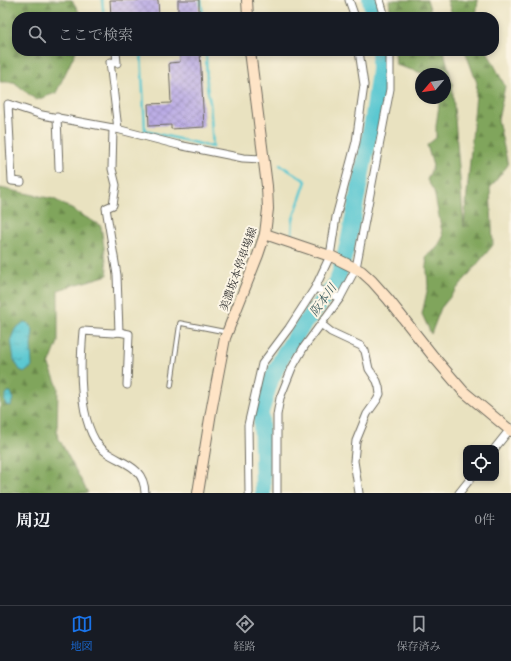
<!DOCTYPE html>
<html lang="ja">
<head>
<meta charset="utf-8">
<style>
	:root { --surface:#171b24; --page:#20242c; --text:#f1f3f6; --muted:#9ea1a6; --line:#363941; --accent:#1a73e8 }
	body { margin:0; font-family:"Old Standard TT","Noto Serif JP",serif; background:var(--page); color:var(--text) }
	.controls { position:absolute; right:12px; bottom:12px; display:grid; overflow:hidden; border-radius:8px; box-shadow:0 2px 6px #0003 }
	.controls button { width:36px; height:36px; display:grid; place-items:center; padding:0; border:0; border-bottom:1px solid var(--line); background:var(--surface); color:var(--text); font:20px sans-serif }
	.compass { position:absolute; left:415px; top:68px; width:36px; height:36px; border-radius:50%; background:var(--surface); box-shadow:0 2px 6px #0003; rotate:241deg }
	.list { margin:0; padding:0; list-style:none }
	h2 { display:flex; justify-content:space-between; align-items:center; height:52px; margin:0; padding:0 16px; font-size:17px }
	h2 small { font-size:13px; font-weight:400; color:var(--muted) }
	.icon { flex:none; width:22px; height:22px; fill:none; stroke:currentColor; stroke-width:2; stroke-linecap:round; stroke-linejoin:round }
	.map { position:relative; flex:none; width:511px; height:493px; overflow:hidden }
	.search { position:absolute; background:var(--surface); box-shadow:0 2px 6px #0003; left:12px; right:12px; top:12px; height:44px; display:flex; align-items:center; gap:10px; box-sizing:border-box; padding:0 14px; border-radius:16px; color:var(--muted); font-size:15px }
	.sheet { height:112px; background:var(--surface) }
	nav { display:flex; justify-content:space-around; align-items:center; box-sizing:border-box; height:56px; border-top:1px solid var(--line); background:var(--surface); font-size:11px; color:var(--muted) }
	nav a { display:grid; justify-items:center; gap:2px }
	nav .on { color:var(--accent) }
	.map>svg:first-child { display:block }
	.forest { fill:url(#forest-firs); stroke:#566843 }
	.water { fill:url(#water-ripples); stroke:#437a7e }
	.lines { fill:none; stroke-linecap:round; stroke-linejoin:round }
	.stream { stroke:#5bc8d1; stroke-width:2.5 }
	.river { stroke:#5bc8d1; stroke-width:16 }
	.building { fill:url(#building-cross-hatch) }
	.lane-casing { stroke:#6e6b5f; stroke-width:5.5 }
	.street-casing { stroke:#6e6b5f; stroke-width:9 }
	.secondary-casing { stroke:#6e6b5f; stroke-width:12 }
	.lane { stroke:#fff; stroke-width:3.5 }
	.street { stroke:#fff; stroke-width:7 }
	.secondary { stroke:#fee4c6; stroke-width:10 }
	.labels { text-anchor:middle; stroke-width:4; stroke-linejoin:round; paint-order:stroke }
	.street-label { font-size:11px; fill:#2b2b2b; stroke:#fcf5e5 }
	.water-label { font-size:12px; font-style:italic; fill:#395a5d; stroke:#fcf5e5 }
</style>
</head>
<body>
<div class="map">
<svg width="511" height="493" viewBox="0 0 511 493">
	<defs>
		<pattern id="forest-firs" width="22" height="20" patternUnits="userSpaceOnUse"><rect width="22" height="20" fill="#80a55b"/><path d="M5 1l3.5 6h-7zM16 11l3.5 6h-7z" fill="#69874b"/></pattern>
		<pattern id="water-ripples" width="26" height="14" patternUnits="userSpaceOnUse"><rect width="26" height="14" fill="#5bc8d1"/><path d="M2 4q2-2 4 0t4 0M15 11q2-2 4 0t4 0" fill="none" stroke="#4ba3aa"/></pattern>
		<pattern id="building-cross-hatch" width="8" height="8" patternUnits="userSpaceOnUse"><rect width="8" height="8" fill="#baabe5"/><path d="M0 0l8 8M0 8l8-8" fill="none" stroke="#978bba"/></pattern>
	</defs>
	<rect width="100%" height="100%" fill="#fcf5e5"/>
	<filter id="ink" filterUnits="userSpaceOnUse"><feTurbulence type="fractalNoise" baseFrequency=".025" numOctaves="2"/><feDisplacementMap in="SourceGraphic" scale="8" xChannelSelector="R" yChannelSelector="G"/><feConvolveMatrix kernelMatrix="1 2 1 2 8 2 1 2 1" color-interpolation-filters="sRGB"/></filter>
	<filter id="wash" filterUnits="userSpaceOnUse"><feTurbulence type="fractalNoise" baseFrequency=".012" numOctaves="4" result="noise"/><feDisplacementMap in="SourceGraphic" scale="16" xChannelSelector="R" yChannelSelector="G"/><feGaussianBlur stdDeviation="0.9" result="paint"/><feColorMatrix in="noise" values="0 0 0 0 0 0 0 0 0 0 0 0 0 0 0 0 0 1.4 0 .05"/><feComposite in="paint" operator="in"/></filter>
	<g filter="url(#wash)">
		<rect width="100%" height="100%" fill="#e9e2c0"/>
		<g class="forest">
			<path d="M0,0H72L82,17H17V51H76L56,93L36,100L14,82H0Z"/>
			<path d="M389,0H427L433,17H391Z"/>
			<path d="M447,0H478L476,17H453Z"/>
			<path d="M395,51H444L452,83L464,227L477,83L465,51H487L505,86L498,120L508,165L490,188L493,245L441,308L431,334L422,314L428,287L426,256L436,249L443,237L434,191L427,180L433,166L427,145L436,138V126L440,98H445V74H425L396,65Z"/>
			<path d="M0,188L54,199L101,226L108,275L58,290V342L49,365L58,387L57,435L88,493H0Z"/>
		</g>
		<g class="water">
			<path d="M24,322L28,323L33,330L31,346L32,367L25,372L20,370L14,360L11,339L15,329Z"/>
			<path d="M8,392H11L13,398L11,406L6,405C4,400 4,397 8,392Z"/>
		</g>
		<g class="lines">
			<g class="stream">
				<path d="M102,0L104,17"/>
				<path d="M201,0L203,17"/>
				<path d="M141,51L145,131L213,147L210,103L207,87L206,51"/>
				<path d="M280,165L306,181L293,219L292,234"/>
			</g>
			<g class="river">
				<path d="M370,0L374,17"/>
				<path d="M263,493L261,412L271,380L284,353L304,324L337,282L348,243L373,117L379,70V51"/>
			</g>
		</g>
		<g id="blocks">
			<g class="building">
				<path d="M110,0H158L159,17H111Z"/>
				<rect x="178" y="0" width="21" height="17"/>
				<path d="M179,51H200L204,127L171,129V125L149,126L148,104L171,103L169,63L180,62Z"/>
			</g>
		</g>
	</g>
	<g filter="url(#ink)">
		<use href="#blocks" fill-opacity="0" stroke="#6e6b5f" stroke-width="1"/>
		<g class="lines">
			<defs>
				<path id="lane" d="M171,386L180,323L226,332"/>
				<g id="street">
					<path d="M349,0L355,17"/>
					<path d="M380,0L385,17"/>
					<path d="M116,52L117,63L110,62L118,129"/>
					<path d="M57,117L59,168"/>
					<path d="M113,128L112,169L116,185L113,205L106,208L117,275L119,332L113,333L83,331C80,364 78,411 95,440C109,465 144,458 145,493"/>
					<path d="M21,182L12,181L8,104L42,115L113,128L178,145L243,158L263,159"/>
					<path d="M315,288L340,298"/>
					<path d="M119,332L129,334L127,385"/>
					<path d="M495,448L511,428"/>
					<path d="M249,493L248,425L262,364L289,328L315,288L330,256L336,217L356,142L364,85L359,51"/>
					<path d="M277,493V415L280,398L292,368L304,347L321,324"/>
					<path d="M359,493L354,461L356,441L367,414L377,400L380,394L379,387L377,381L369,369L365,351L361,346L331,332L321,324L340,298L356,268L390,89V51"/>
					<path d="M459,493L471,478"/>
				</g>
				<g id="secondary">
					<path d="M247,0L248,17"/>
					<path d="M265,234L333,257L361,271L372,281L388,299L433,356L463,391L511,431"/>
					<path d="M198,493L211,412L225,338L258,255L265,234L268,209L267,186L250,51"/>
				</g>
			</defs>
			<use href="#lane" class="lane-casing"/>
			<use href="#street" class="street-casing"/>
			<use href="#secondary" class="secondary-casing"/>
			<use href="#lane" class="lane"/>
			<use href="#street" class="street"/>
			<use href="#secondary" class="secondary"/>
		</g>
	</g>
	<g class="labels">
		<g class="street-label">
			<text transform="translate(238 269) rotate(-70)" y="4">美濃坂本停車場線</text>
		</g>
		<g class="water-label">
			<text transform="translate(323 300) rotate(-54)" y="4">阪本川</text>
		</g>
	</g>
</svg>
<div class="controls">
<button><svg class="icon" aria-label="locate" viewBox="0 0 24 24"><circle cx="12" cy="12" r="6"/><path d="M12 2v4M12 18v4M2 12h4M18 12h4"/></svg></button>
</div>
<svg class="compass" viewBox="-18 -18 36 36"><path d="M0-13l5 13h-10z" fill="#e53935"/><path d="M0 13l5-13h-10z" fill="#9ea1a6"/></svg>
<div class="search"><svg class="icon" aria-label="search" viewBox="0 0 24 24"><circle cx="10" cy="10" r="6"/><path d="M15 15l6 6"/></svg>ここで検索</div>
</div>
<section class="sheet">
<h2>周辺<small>0件</small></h2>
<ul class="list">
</ul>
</section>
<nav>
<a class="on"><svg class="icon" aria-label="map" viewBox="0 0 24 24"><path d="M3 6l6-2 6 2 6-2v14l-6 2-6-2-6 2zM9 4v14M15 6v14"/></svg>地図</a>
<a><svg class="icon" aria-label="directions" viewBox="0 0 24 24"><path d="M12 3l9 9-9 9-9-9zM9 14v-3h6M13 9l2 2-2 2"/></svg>経路</a>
<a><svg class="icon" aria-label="saved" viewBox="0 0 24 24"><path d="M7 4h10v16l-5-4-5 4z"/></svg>保存済み</a>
</nav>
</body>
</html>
